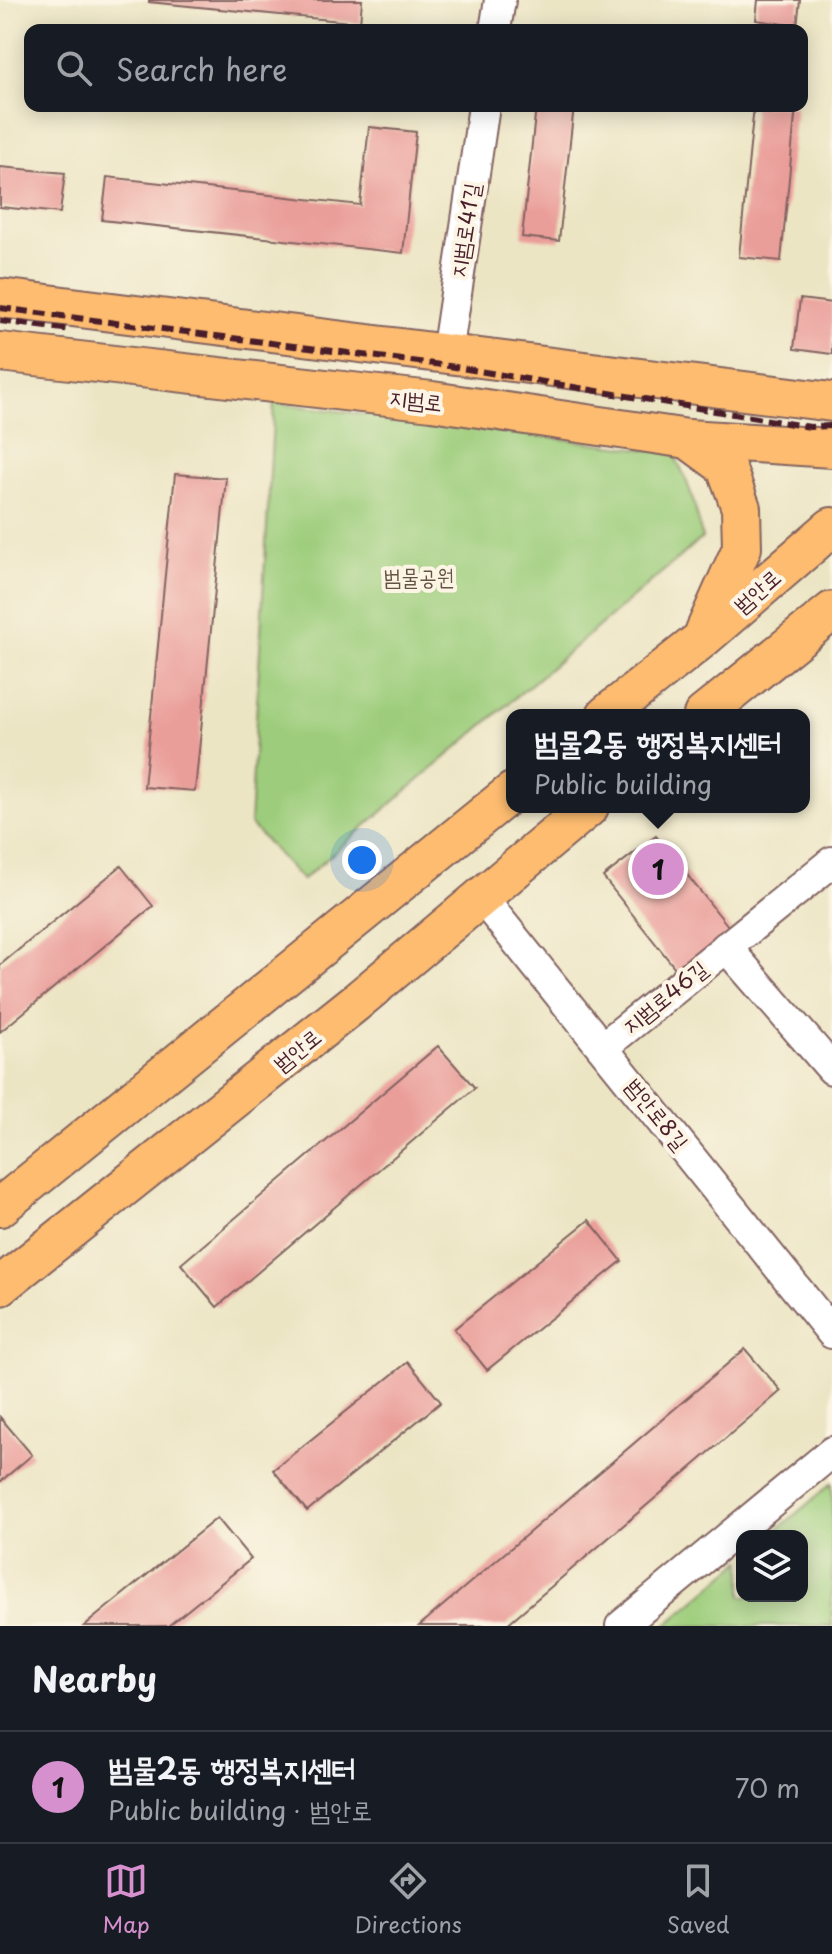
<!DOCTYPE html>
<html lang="en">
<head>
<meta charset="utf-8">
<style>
	:root { --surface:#171b24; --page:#242831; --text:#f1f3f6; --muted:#9ea1a6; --line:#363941; --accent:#d690ce }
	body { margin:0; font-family:"Playpen Sans","Poor Story",sans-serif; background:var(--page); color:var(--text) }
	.controls { position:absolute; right:24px; bottom:24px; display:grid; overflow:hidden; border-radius:16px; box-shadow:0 4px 20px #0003 }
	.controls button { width:72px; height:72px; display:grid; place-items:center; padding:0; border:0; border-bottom:2px solid var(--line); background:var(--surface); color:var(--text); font:40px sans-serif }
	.you { position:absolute; left:362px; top:860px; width:28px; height:28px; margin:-20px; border:6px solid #fff; border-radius:50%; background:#1a73e8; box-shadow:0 0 0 12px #1a73e833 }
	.badge { display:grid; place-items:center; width:52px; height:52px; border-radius:50%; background:var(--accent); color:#111; font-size:26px; font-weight:700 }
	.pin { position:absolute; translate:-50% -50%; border:4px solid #fff; box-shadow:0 2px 8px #0006 }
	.popup { position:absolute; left:506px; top:709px; width:304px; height:104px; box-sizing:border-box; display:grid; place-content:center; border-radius:16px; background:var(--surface); filter:drop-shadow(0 2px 6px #0005); font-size:26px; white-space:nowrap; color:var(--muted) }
	.popup b { font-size:30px; color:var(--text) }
	.popup::after { content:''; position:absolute; left:50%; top:100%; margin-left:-16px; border:16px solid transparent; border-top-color:var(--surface) }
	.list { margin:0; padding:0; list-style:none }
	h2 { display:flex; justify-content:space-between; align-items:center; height:104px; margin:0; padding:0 32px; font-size:34px }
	h2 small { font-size:26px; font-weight:400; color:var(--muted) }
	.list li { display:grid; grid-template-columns:52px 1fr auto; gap:24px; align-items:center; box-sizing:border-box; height:112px; padding:0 32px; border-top:2px solid var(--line) }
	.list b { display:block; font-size:30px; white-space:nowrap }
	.list p { margin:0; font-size:26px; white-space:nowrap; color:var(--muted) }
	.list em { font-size:26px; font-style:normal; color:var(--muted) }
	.icon { flex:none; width:44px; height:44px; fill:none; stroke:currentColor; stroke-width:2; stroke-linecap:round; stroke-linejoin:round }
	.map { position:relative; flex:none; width:832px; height:1626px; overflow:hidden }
	.search { position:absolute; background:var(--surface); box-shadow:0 4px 20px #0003; left:24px; right:24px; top:24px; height:88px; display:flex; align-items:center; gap:20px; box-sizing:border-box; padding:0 28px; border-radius:16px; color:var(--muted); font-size:30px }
	.sheet { height:216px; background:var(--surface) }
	nav { display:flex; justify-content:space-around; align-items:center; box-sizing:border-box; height:112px; border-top:2px solid var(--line); background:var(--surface); font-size:22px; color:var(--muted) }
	nav a { display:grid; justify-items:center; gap:4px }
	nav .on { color:var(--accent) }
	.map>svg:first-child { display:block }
	.green { fill:#9dcd7b; stroke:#747653; stroke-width:2 }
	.building { fill:#ea9e9a }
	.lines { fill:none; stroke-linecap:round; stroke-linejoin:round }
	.minor-casing { stroke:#836461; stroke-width:34 }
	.major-casing { stroke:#836461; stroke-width:42 }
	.minor { stroke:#fff; stroke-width:30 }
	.major { stroke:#fdbc6f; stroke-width:38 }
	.rail { stroke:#4a1f2b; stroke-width:6; stroke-dasharray:12 6; stroke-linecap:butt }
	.labels { text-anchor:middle; stroke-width:8; stroke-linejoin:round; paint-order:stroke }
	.street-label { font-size:22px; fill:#4a1f2b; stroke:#fcf5e5 }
	.park-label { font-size:22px; fill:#635343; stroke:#fcf5e5 }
</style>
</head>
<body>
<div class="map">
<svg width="832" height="1626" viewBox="0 0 832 1626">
	<rect width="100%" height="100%" fill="#fcf5e5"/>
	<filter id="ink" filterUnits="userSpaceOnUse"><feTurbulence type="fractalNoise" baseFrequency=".0125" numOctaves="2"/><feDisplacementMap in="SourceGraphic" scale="16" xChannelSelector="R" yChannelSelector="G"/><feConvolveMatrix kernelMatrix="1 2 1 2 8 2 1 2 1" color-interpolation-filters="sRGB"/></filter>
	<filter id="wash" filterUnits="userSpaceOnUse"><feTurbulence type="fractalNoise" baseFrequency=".006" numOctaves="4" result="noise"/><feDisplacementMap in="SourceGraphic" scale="32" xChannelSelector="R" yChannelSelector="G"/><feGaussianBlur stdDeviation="1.8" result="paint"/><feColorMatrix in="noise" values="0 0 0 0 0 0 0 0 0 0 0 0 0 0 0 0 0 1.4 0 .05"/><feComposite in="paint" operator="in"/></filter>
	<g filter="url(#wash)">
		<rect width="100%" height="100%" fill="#ece5c4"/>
		<g class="green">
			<path d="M274,403L673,453C689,481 696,507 702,538L302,880L250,824Z"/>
			<path d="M832,1483V1626H665L742,1560V1596H802V1536H770Z"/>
		</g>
		<g id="blocks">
			<g class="building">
				<path d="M149,0H362L360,23L149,2Z"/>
				<path d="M758,0H800L797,26L756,20Z"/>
				<path d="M536,106H574L559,241L522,237Z"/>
				<path d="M754,106H796L781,261L739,257Z"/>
				<path d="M369,127L416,132L403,253L102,220L107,177L360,205Z"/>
				<path d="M0,167L65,173L60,213L0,207Z"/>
				<path d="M800,299L832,303V354L794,349Z"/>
				<path d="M175,474L226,478L195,791L144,787Z"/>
				<path d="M656,836L732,931L679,973L603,877Z"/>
				<path d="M121,866L153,906L0,1032V965Z"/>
				<path d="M438,1046L475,1088L217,1307L181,1264Z"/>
				<path d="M589,1220L622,1261L487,1370L454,1329Z"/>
				<path d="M745,1349L781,1391L505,1626H419Z"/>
				<path d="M408,1362L441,1402L307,1511L273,1470Z"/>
				<path d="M0,1417L32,1455L0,1482Z"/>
				<path d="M217,1518L251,1559L168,1626H84Z"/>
			</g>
		</g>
	</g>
	<g filter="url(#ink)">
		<use href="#blocks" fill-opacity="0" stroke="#836461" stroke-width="2"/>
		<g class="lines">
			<defs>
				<g id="minor">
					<path d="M495,30L500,0"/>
					<path d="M447,354L484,106"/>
					<path d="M481,897L832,1333"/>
					<path d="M726,947L832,1069"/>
					<path d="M603,1047L832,862"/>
					<path d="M621,1626L832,1452"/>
				</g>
				<g id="major">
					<path d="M0,298L832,402"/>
					<path d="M0,352L432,401L688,439L832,448"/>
					<path d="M688,439L726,467L741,508L742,548L705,631"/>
					<path d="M606,715L702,639L832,527"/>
					<path d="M703,715L832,611"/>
					<path d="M0,1207L512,792"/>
					<path d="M0,1286L355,1003L589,807"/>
				</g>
			</defs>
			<use href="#minor" class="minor-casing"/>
			<use href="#major" class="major-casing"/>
			<use href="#minor" class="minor"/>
			<use href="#major" class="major"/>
			<g class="rail">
				<path d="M0,308L449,366L810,427L832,426"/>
				<path d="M0,321L71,330"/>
			</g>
		</g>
	</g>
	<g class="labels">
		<g class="street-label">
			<text transform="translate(465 230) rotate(-81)" y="8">지범로41길</text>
			<text transform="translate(416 400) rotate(7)" y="8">지범로</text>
			<text transform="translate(757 591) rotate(-41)" y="8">범안로</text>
			<text transform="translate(665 997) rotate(-39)" y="8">지범로46길</text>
			<text transform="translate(297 1050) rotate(-39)" y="8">범안로</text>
			<text transform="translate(657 1114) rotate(51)" y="8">범안로8길</text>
		</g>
		<g class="park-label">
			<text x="419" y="585">범물공원</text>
		</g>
	</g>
</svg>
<div class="controls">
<button><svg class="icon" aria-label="layers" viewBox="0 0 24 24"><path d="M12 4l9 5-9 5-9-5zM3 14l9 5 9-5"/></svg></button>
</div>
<div class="you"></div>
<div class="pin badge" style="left:658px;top:869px">1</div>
<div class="popup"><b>범물2동 행정복지센터</b>Public building</div>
<div class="search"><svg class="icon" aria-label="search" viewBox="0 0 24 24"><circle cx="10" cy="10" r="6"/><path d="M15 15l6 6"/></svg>Search here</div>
</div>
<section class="sheet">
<h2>Nearby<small></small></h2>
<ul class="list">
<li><span class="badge">1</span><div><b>범물2동 행정복지센터</b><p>Public building · 범안로</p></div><em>70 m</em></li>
</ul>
</section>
<nav>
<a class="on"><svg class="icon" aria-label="map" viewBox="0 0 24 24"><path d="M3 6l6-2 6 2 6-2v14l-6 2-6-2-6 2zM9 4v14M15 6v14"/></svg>Map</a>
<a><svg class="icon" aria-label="directions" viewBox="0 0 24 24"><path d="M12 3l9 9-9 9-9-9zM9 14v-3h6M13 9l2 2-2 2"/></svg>Directions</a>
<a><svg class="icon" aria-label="saved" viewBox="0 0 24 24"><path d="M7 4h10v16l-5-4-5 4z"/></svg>Saved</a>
</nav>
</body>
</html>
